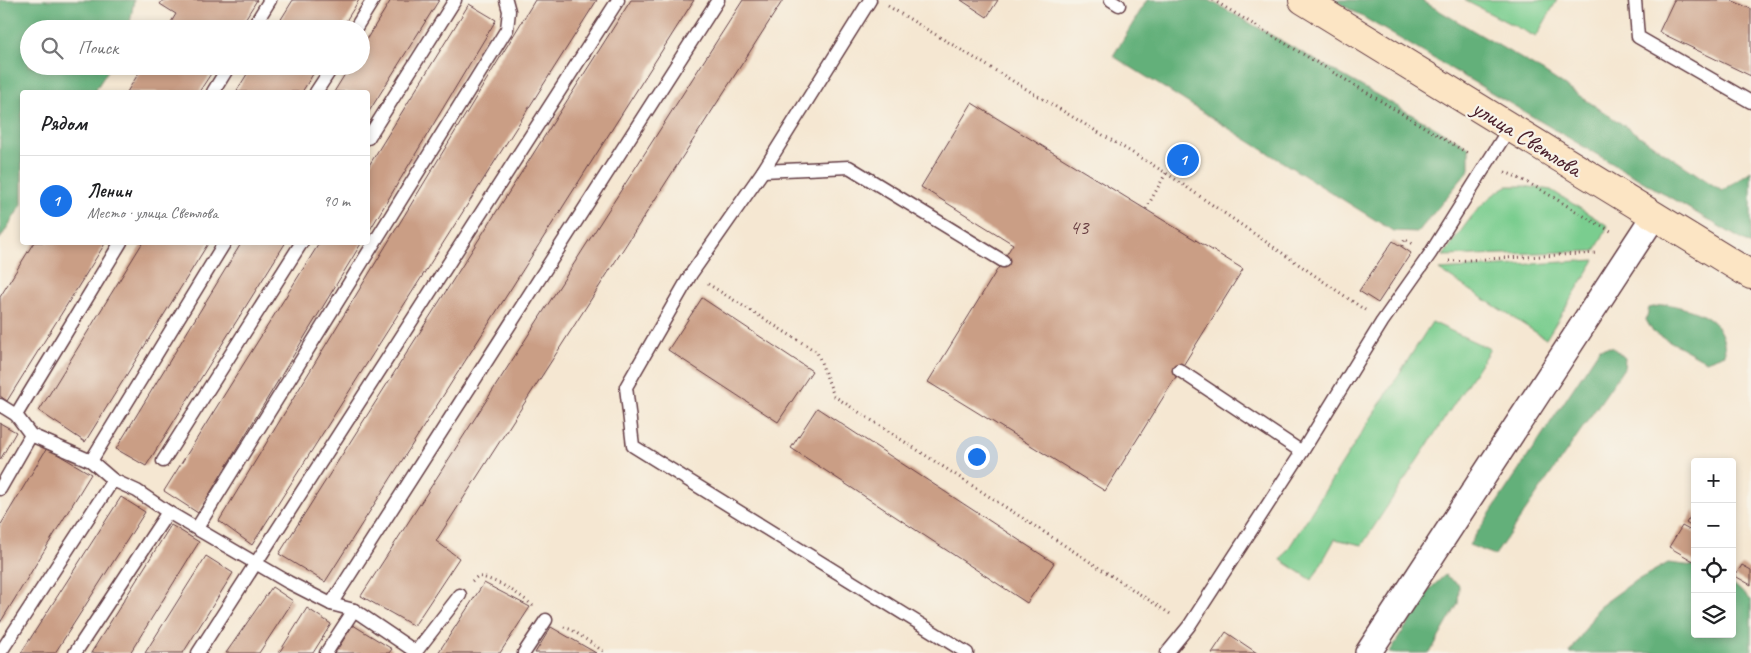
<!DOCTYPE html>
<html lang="ru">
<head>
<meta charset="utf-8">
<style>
	:root { --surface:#fff; --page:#f6f6f6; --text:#202124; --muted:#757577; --line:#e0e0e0; --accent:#1a73e8 }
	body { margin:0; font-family:Caveat,sans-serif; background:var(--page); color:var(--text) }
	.controls { position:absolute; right:15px; bottom:15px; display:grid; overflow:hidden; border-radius:5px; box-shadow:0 2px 8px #0003 }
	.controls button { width:45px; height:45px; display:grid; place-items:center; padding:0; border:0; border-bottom:1px solid var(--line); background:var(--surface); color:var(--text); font:25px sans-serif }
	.you { position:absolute; left:976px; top:456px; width:18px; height:18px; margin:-12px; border:4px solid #fff; border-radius:50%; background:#1a73e8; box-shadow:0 0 0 8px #1a73e833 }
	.badge { display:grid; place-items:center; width:32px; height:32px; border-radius:50%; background:var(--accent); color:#fff; font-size:16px; font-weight:700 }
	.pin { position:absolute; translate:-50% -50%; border:2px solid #fff; box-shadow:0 1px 5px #0006 }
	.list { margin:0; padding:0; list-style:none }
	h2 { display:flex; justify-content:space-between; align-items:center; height:65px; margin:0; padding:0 20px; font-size:21px }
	h2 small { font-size:16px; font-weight:400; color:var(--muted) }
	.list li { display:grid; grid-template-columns:32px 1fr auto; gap:15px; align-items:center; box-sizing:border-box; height:90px; padding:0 20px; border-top:1px solid var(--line) }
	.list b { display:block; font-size:19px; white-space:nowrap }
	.list p { margin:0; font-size:16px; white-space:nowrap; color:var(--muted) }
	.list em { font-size:16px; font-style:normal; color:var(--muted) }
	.icon { flex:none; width:28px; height:28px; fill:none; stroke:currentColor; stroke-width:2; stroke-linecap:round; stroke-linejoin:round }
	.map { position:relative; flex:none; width:1751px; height:653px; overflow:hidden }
	.search { position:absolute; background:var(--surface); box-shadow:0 2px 8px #0003; left:20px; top:20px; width:350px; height:55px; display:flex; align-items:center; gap:12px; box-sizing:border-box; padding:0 18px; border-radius:28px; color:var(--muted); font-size:19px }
	.panel { position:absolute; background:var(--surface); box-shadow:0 2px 8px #0003; left:20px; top:90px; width:350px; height:155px; border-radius:5px }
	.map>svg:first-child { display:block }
	.green { fill:#7acd8f; stroke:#62765d }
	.forest { fill:#63b07a; stroke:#566852 }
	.building { fill:#ca9e85 }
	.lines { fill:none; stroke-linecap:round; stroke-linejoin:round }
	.lane-casing { stroke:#643d44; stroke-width:15 }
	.street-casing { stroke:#643d44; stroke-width:28 }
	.secondary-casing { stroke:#643d44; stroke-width:30 }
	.path { stroke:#643d44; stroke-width:3; stroke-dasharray:1 4; stroke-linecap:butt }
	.lane { stroke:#fff; stroke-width:12 }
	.street { stroke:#fff; stroke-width:25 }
	.secondary { stroke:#fce5c4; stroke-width:28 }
	.labels { text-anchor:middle; stroke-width:4.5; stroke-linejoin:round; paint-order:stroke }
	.number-label { font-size:21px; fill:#6a3f42 }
	.street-label { font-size:24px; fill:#4a1f2b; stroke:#f7f3e8 }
</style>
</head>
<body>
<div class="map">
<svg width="1751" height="653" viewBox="0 0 1751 653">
	<rect width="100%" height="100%" fill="#f7f3e8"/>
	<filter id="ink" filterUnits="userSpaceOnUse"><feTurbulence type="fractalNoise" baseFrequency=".02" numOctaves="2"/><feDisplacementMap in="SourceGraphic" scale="10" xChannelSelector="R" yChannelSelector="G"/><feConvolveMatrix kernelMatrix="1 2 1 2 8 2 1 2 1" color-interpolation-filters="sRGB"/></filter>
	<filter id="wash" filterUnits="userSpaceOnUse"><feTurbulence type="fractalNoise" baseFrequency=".0096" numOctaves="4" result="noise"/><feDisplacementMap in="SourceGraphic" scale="20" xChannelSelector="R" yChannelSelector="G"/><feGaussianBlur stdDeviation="1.12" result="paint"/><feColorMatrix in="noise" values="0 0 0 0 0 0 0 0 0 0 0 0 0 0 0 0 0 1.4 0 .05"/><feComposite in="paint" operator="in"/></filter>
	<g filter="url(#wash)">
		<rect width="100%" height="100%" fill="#f5e7d2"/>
		<g class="green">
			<path d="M1464,0H1557L1536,37Z"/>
			<path d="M1507,186H1524L1551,190L1608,226L1595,251L1443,256C1462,231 1478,201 1507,186Z"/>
			<path d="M1595,260L1546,339L1439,270Z"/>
			<path d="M1432,322L1490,349L1362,545L1335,539L1312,580L1281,560Z"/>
		</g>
		<g class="forest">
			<path d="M0,0H134L129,29H29V66H111L94,92H22V204L0,239Z"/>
			<path d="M1147,0H1209L1469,147V170L1418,232L1393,231L1113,56Z"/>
			<path d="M1334,0H1421L1544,72L1722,191L1751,171V245Z"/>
			<path d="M1667,304C1697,311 1725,317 1725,354L1706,361L1653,332L1646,320L1649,308Z"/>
			<path d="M1612,347L1625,358L1624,368L1495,555L1469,545L1600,348Z"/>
			<path d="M1668,563L1695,566V634H1732V583L1751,600V653H1570L1599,607L1632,583Z"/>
			<path d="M1445,575L1459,585L1458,604L1430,653H1389L1430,589Z"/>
		</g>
		<g id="blocks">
			<g class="building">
				<path d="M163,0H257L239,29H167L176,14L160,4Z"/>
				<path d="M293,0H359L341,29H275Z"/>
				<path d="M391,0H439L368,113V92H334L350,66H361V48Z"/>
				<path d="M535,0H597L252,545L219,521Z"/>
				<path d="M631,0H694L325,582L279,554Z"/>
				<path d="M743,0H783L436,541L459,558L414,626L361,596Z"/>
				<path d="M961,0H998L987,17Z"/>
				<path d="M1674,0H1731L1751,9V76L1659,32Z"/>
				<path d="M469,4L496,20L368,233V167Z"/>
				<path d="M143,66H216L199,92H127Z"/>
				<path d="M252,66H318L302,92H236Z"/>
				<path d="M972,103L1243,269L1105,491L928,382L1013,244L921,187Z"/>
				<path d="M1393,241L1411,253L1378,303L1359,291Z"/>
				<path d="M34,242H106L7,401L0,396V297Z"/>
				<path d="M143,242H209L85,442L39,411Z"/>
				<path d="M242,242H286L146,466L116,449Z"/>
				<path d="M320,242H362L198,513L164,491Z"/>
				<path d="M702,298L812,371L778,422L668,350Z"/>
				<path d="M817,408L1054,563L1027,603L791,448Z"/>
				<path d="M0,423L16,432L0,460Z"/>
				<path d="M47,448L91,474L0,623V526Z"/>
				<path d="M121,497L145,512L55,653H21Z"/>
				<path d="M1695,509V529L1686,523Z"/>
				<path d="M171,525L199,542L130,653H91Z"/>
				<path d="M1682,526L1695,533V562L1669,547Z"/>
				<path d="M206,556L233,573L183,653H145Z"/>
				<path d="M1742,565L1751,570V585L1735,576Z"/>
				<path d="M484,583L530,607L500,653H438Z"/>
				<path d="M272,587L293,601L259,653H226Z"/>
				<path d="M307,608L331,624L313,653H279Z"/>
				<path d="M353,625L392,649L389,653H335Z"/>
				<path d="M551,627L596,653H535Z"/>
				<path d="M1226,632L1257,653H1212Z"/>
			</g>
		</g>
	</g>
	<g filter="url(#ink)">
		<use href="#blocks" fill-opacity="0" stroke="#643d44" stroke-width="1"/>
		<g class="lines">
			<defs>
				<g id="lane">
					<path d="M870,0L763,171L691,274L626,387L633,446L967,653"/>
					<path d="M1111,0L1119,5"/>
					<path d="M1635,0L1638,37L1751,102"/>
					<path d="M252,29L270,0"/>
					<path d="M355,29L373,0"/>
					<path d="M213,92L229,66"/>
					<path d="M316,92L333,66"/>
					<path d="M368,138L455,0"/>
					<path d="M763,171L849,167L1003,261"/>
					<path d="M1179,370L1302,452"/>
					<path d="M0,405L16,415L31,435L91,461L113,480L137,491L168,512L288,582L331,604L354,610L416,652"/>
					<path d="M16,415L121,242"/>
					<path d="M91,461L225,242"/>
					<path d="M163,461L302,242"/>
					<path d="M0,489L31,435"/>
					<path d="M197,528L507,29L509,11L506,0"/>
					<path d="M331,604L718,0"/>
					<path d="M0,653L113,480"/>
					<path d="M75,653L168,512"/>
					<path d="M198,653L618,0"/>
					<path d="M326,653L354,610"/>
					<path d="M415,653L460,595"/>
					<path d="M524,653L546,620"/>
					<path d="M1167,653L1189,626L1302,452L1382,322L1430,254L1510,127"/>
				</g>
				<path id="street" d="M1368,653L1654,216"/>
				<path id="secondary" d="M1303,0L1751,275"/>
			</defs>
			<use href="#lane" class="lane-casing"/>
			<use href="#street" class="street-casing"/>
			<use href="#secondary" class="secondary-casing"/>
			<g class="path">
				<path d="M1213,0L1469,154"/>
				<path d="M888,6L1166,173L1365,310"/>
				<path d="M1505,172C1544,188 1576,214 1613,232"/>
				<path d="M1146,209L1166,173"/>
				<path d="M1402,246L1405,239L1413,244"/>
				<path d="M1449,261L1598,253"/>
				<path d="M708,284L817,352L834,396L1172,615"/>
				<path d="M472,581L478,576C499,581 517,592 533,606"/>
				<path d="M564,627L572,630L606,653"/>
			</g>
			<use href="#lane" class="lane"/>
			<use href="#street" class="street"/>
			<use href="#secondary" class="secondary"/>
		</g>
	</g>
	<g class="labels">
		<g class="number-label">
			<text x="1079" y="234">43</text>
		</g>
		<g class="street-label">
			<text transform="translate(1527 138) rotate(32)" y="8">улица Светлова</text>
		</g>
	</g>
</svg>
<div class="controls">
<button>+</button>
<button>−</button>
<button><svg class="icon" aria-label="locate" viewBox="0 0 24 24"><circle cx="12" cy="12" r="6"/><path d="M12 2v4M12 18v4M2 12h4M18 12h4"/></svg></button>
<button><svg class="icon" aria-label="layers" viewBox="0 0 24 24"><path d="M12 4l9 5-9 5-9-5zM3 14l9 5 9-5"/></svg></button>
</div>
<div class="you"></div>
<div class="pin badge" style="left:1183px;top:160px">1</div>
<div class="search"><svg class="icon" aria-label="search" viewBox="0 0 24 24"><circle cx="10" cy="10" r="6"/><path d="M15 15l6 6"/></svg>Поиск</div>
<section class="panel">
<h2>Рядом<small></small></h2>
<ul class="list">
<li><span class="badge">1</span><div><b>Ленин</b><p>Место · улица Светлова</p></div><em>90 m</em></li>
</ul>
</section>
</div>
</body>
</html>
